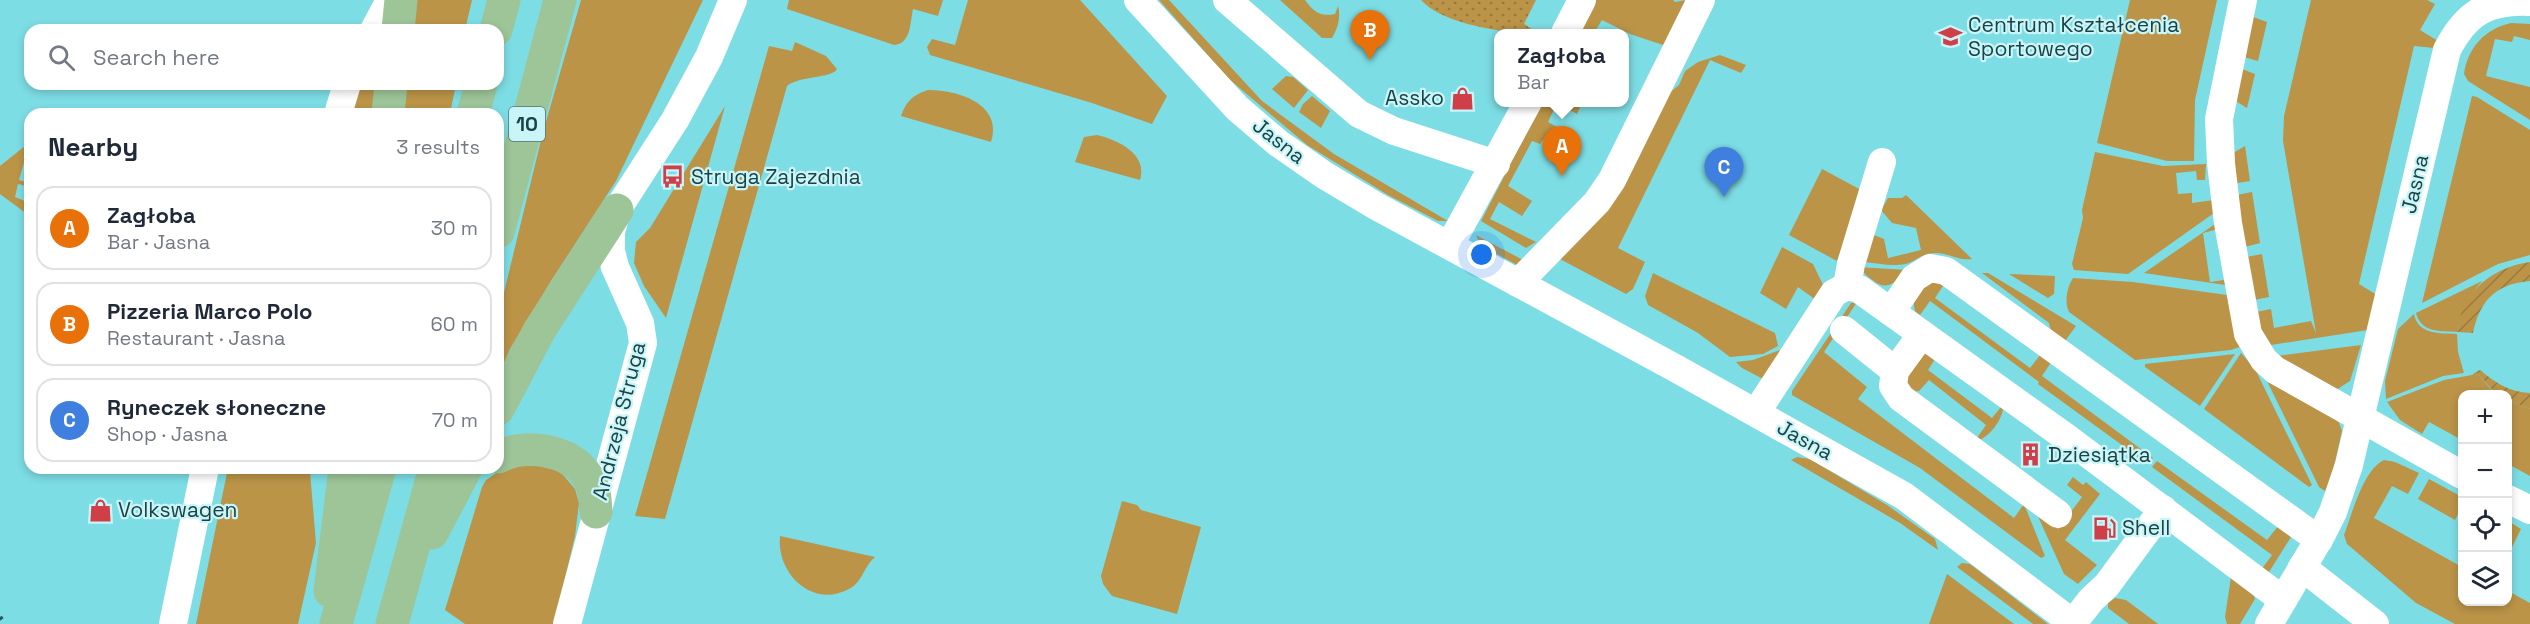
<!DOCTYPE html>
<html lang="en">
<head>
<meta charset="utf-8">
<style>
	:root { --surface:#fff; --page:#f2f2f3; --text:#1f2937; --muted:#747a83; --line:#e0e1e3; --accent:#1a73e8 }
	body { margin:0; font-family:"Space Grotesk",sans-serif; background:var(--page); color:var(--text) }
	.controls { position:absolute; right:18px; bottom:18px; display:grid; overflow:hidden; border-radius:12px; box-shadow:0 3px 9px #0003 }
	.controls button { width:54px; height:54px; display:grid; place-items:center; padding:0; border:0; border-bottom:2px solid var(--line); background:var(--surface); color:var(--text); font:30px sans-serif }
	.you { position:absolute; left:1482px; top:255px; width:21px; height:21px; margin:-15px; border:4px solid #fff; border-radius:50%; background:#1a73e8; box-shadow:0 0 0 9px #1a73e833 }
	.badge { display:grid; place-items:center; width:39px; height:39px; border-radius:50%; background:var(--accent); color:#fff; font-size:20px; font-weight:700 }
	.pin { position:absolute; translate:-50% -50px; filter:drop-shadow(0 2px 3px #0008) }
	.pin::after { content:''; position:absolute; top:32px; width:21px; height:18px; background:inherit; clip-path:polygon(0 0,100% 0,50% 100%) }
	.popup { position:absolute; left:1494px; top:29px; width:135px; height:78px; box-sizing:border-box; display:grid; place-content:center; border-radius:12px; background:var(--surface); filter:drop-shadow(0 2px 4px #0005); font-size:20px; white-space:nowrap; color:var(--muted) }
	.popup b { font-size:22px; color:var(--text) }
	.popup::after { content:''; position:absolute; left:50%; top:100%; margin-left:-12px; border:12px solid transparent; border-top-color:var(--surface) }
	.list { margin:0; padding:0; list-style:none }
	h2 { display:flex; justify-content:space-between; align-items:center; height:78px; margin:0; padding:0 24px; font-size:26px }
	h2 small { font-size:20px; font-weight:400; color:var(--muted) }
	.list li { display:grid; grid-template-columns:39px 1fr auto; gap:18px; align-items:center; box-sizing:border-box; height:84px; margin:0 12px 12px; padding:0 12px; border:2px solid var(--line); border-radius:18px }
	.list b { display:block; font-size:22px; white-space:nowrap }
	.list p { margin:0; font-size:20px; white-space:nowrap; color:var(--muted) }
	.list em { font-size:20px; font-style:normal; color:var(--muted) }
	.icon { flex:none; width:33px; height:33px; fill:none; stroke:currentColor; stroke-width:2; stroke-linecap:round; stroke-linejoin:round }
	.map { position:relative; flex:none; width:2530px; height:624px; overflow:hidden }
	.search { position:absolute; background:var(--surface); box-shadow:0 3px 9px #0003; left:24px; top:24px; width:480px; height:66px; display:flex; align-items:center; gap:15px; box-sizing:border-box; padding:0 21px; border-radius:18px; color:var(--muted); font-size:22px }
	.panel { position:absolute; background:var(--surface); box-shadow:0 3px 9px #0003; left:24px; top:108px; width:480px; height:366px; border-radius:18px }
	.map>svg:first-child { display:block }
	.grass { fill:#bb9448 }
	.park { fill:url(#park-dots) }
	.garden { fill:url(#garden-furrows) }
	.lines { fill:none; stroke-linecap:round; stroke-linejoin:round }
	.minor { stroke:#fff; stroke-width:28 }
	.major { stroke:#9dc598; stroke-width:33 }
	.rail { stroke:#265559; stroke-width:4.5; stroke-dasharray:3 6; stroke-linecap:butt }
	.labels { text-anchor:middle; stroke-width:4.5; stroke-linejoin:round; paint-order:stroke }
	.shield { fill:#c9f5f8; stroke:#4e787b; stroke-width:1.5 }
	.shield-label { font-size:20px; font-weight:bold; fill:#1a4346 }
	.poi-label { font-size:21px; fill:#1a4346; stroke:#c9f5f8; text-anchor:start }
	.street-label { font-size:21px; fill:#1a4346; stroke:#c9f5f8 }
</style>
</head>
<body>
<div class="map">
<svg width="2530" height="624" viewBox="0 0 2530 624">
	<defs>
		<pattern id="park-dots" width="8" height="8" patternUnits="userSpaceOnUse" patternTransform="scale(1.5)"><rect width="8" height="8" fill="#bb9448"/><path d="M2 2h.1M6 6h.1" fill="none" stroke="#977a3e" stroke-width="1.8" stroke-linecap="round"/></pattern>
		<pattern id="garden-furrows" width="10" height="10" patternUnits="userSpaceOnUse" patternTransform="scale(1.5)"><rect width="10" height="10" fill="#bb9448"/><path d="M-1 1l2-2M0 10L10 0M9 11l2-2" fill="none" stroke="#977a3e"/></pattern>
	</defs>
	<rect width="100%" height="100%" fill="#7ddde4"/>
	<g class="grass">
		<path d="M416,0H472L465,30H413Z"/>
		<path d="M581,0H703L616,181L551,281L510,349L498,377V317L543,132Z"/>
		<path d="M789,0H943L938,16L913,9C910,23 911,44 894,45L787,9Z"/>
		<path d="M968,0H1080L1167,96L1152,124L1092,103L930,55L927,47L932,39L955,45Z"/>
		<path d="M1159,0H1169L1262,101L1334,154L1448,221H1438L1388,195L1307,145L1229,79Z"/>
		<path d="M1280,0H1305C1314,12 1320,17 1335,14L1338,6C1341,17 1338,28 1332,38H1322Z"/>
		<path d="M1589,0H1673L1675,2L1686,0L1667,41L1663,45L1630,34L1602,20L1594,33H1577Z"/>
		<path d="M2130,0H2217L2195,100L2194,161H2167L2097,143Z"/>
		<path d="M2311,0H2427L2435,4L2420,30L2438,41L2434,48L2414,46L2359,284L2377,295L2368,330L2271,345L2251,313L2271,309L2274,328L2311,321L2316,333L2283,141L2284,116Z"/>
		<path d="M2245,14L2267,22L2258,61L2237,55Z"/>
		<path d="M2511,23L2530,24V40L2514,36L2512,42L2495,39L2486,76L2530,87V120L2468,81L2464,74C2468,47 2485,29 2511,23Z"/>
		<path d="M795,42L826,56L837,69C831,79 801,75 787,86L665,519L635,516L769,46L792,51Z"/>
		<path d="M1720,55L1746,65L1741,73L1710,60L1618,248L1645,262L1633,289L1626,294L1558,258L1657,103L1679,85L1685,71L1698,62Z"/>
		<path d="M2234,66L2255,74L2247,108L2229,97Z"/>
		<path d="M1286,76L1293,77L1308,90L1294,108L1272,89Z"/>
		<path d="M359,84H380L377,114H350Z"/>
		<path d="M407,84H456L450,114H403Z"/>
		<path d="M928,90C957,90 1003,103 991,142L901,116C906,101 913,95 928,90Z"/>
		<path d="M1312,96L1330,111L1321,128L1299,112L1303,104Z"/>
		<path d="M2472,96L2477,97L2530,130V255L2498,264L2422,303Z"/>
		<path d="M1542,103H1582L1577,114L1557,103L1548,122L1559,128L1546,135L1540,144L1532,141L1508,186L1532,201L1522,216L1499,202L1490,219L1536,242L1526,248L1481,221Z"/>
		<path d="M725,106L666,318L644,286L634,263L636,242L650,228Z"/>
		<path d="M1097,135C1118,140 1148,154 1140,180L1075,162L1084,137Z"/>
		<path d="M30,142V152H27L19,180L30,183V187L18,184L15,197L30,203L27,214L0,194V166Z"/>
		<path d="M2245,146L2250,181L2231,184L2228,156Z"/>
		<path d="M2095,152L2163,166L2206,164L2205,180H2197L2196,171L2176,173L2178,194L2192,193V203L2214,200V213L2128,274L2074,270L2072,264L2083,218L2082,210Z"/>
		<path d="M1822,169L1863,191L1837,261L1789,235Z"/>
		<path d="M2252,192L2260,243L2241,248L2232,196Z"/>
		<path d="M1906,195L1972,259C1958,261 1949,253 1936,253C1921,253 1916,262 1905,264C1893,267 1876,263 1863,262L1874,235L1884,239L1888,258L1921,250L1916,228L1892,223L1881,210L1888,198H1902Z"/>
		<path d="M2221,220L2222,228L2203,233L2210,282L2231,279L2232,286L2144,273Z"/>
		<path d="M1476,235L1523,260L1521,267L1480,245Z"/>
		<path d="M1782,247L1813,264L1824,287L1816,300L1798,287L1786,309L1760,293Z"/>
		<path d="M2262,254L2269,297L2249,301L2241,258Z"/>
		<path d="M1857,267L1908,270C1885,294 1881,288 1857,267Z"/>
		<path d="M1653,273L1775,333L1778,346L1763,354L1730,357L1698,333L1648,305L1645,296Z"/>
		<path d="M1982,273H1988L2076,326L2062,345L2052,336L2049,323Z"/>
		<path d="M2009,274L2055,276L2054,294L2048,298Z"/>
		<path d="M2073,278L2133,282L2227,295L2240,347L2231,350L2135,360L2069,312C2064,303 2067,287 2073,278Z"/>
		<path d="M1927,280L1945,283L1935,298L2030,368L2041,354L2052,361L2042,376L2153,458L2148,464L2038,384L2039,382L1930,301L1920,315L1915,311L1913,300Z"/>
		<path d="M2482,281C2469,296 2459,312 2458,332C2440,331 2421,333 2416,313Z"/>
		<path d="M1857,302L1824,352L1867,387L1858,399L2014,518L2024,504L2045,556L2041,558L1920,468L1792,395V391L1851,303Z"/>
		<path d="M2414,314C2418,335 2440,333 2457,334L2458,352L2464,373L2443,376L2386,399L2385,381L2398,329Z"/>
		<path d="M2361,345L2350,381L2336,390L2276,356Z"/>
		<path d="M1780,350L1781,353L1763,379L1742,368L1736,362L1753,360Z"/>
		<path d="M1932,353L1937,356L1928,370L1992,418L2001,407L2003,408C2002,421 1989,437 1977,441V438L1986,425L1929,380L1919,391L1913,392L1907,384L1908,369L1924,354Z"/>
		<path d="M2241,353L2255,369L2312,485L2309,487L2204,409Z"/>
		<path d="M2235,354L2200,406L2145,367V364Z"/>
		<path d="M2476,372L2495,394H2462V440L2429,422L2422,434L2400,420L2387,402L2444,380L2472,375Z"/>
		<path d="M2265,377L2338,420L2342,431L2328,493L2319,487Z"/>
		<path d="M2508,400L2530,409V476L2508,464Z"/>
		<path d="M1797,457L1810,459L1887,505L1935,539L1938,550L1900,523L1791,460Z"/>
		<path d="M2384,460L2395,462L2419,473L2408,494L2392,486L2374,518L2462,567V602H2508V591L2530,603V624H2455L2416,603L2347,544L2344,535C2352,514 2363,470 2384,460Z"/>
		<path d="M2157,461L2267,540L2279,525L2291,537L2269,572L2261,570L2272,555L2152,467Z"/>
		<path d="M522,462L558,469L575,489L579,503L575,536L554,624H465L445,610L482,487L486,480L510,464Z"/>
		<path d="M228,468H308L310,472L316,543L298,624H196Z"/>
		<path d="M2073,477L2083,485L2086,482L2100,494L2065,540L2097,565L2078,584L2064,574L2036,512L2058,529L2082,497L2067,485Z"/>
		<path d="M2429,479L2462,497V506L2455,520L2418,499Z"/>
		<path d="M1122,501L1137,505L1141,510L1201,527L1177,614L1112,596L1103,584L1101,576Z"/>
		<path d="M2508,521L2521,529L2511,549L2508,547Z"/>
		<path d="M780,536L875,557C864,566 862,583 849,589C812,609 776,573 780,536Z"/>
		<path d="M1962,563L1970,564L2048,624H2033L1957,567Z"/>
		<path d="M1947,574L2014,624H1929Z"/>
		<path d="M2231,577L2251,589L2255,599L2240,624H2227L2225,617Z"/>
		<path d="M2115,598L2126,600L2158,624H2129L2108,608V603Z"/>
	</g>
	<path class="park" d="M1421,0H1536L1524,24L1538,33C1506,34 1442,24 1421,0Z"/>
	<g class="garden">
		<path d="M2530,262V281C2496,284 2480,300 2473,333L2458,332C2459,293 2493,267 2530,262Z"/>
		<path d="M2480,370C2496,383 2509,392 2530,393V409L2508,400V394H2496L2476,372Z"/>
	</g>
	<g class="lines">
		<g class="minor">
			<path d="M1138,0L1237,108L1278,143L1324,175L1376,206L1677,369L1904,496L2074,624"/>
			<path d="M1227,0L1359,114L1394,131L1496,164"/>
			<path d="M2243,0L2219,119L2221,163L2228,223L2248,334L2264,360L2275,370L2462,475"/>
			<path d="M374,30L390,0"/>
			<path d="M1565,33L1582,0"/>
			<path d="M338,114L347,84"/>
			<path d="M1450,245L1528,102"/>
			<path d="M1518,283L1597,202L1612,180L1701,0"/>
			<path d="M1847,286L1851,264L1882,162"/>
			<path d="M1891,312L1914,278L1930,268L1946,271L2319,540"/>
			<path d="M1844,330L1895,371"/>
			<path d="M1922,334L1895,371L1893,386L1901,398L2058,514"/>
			<path d="M1756,413L1834,293L1847,286L1859,289L2067,438L2283,600"/>
			<path d="M2508,499L2530,510"/>
			<path d="M2302,567L2375,624"/>
			<path d="M2073,623L2091,600L2107,585L2163,509"/>
			<path d="M173,624L205,468"/>
			<path d="M567,624L643,343L640,323L615,267L611,251V232L617,210L675,120L709,57L733,0"/>
			<path d="M2269,624L2322,534L2333,512L2349,465L2447,50C2466,13 2487,0 2530,2"/>
		</g>
		<g class="major">
			<path d="M398,30L401,0"/>
			<path d="M496,30L504,0"/>
			<path d="M388,114L391,84"/>
			<path d="M473,114L481,84"/>
			<path d="M498,232L560,0"/>
			<path d="M498,409L539,331L617,210"/>
			<path d="M498,457C525,443 569,449 587,476C595,486 595,499 596,512"/>
			<path d="M432,533L466,468"/>
			<path d="M330,591L345,468"/>
			<path d="M336,624L380,468"/>
			<path d="M392,624L435,468"/>
		</g>
		<path class="rail" d="M0,617L5,624"/>
	</g>
	<defs>
		<symbol id="school-bare" viewBox="-9 -9 18 18"><path d="M0-5L7-2L0 1L-7-2ZM-4 1L0 2.5L4 1V4Q0 6-4 4Z" fill="#ce3f47" stroke="#c9f5f8" stroke-width="2.5" paint-order="stroke"/></symbol>
		<symbol id="shop-bare" viewBox="-9 -9 18 18"><path d="M-5-2.5h2.3a2.7 3.5 0 0 1 5.4 0H5L5.5 6h-11ZM-1.5-2.5h3a1.5 2.3 0 0 0-3 0Z" fill="#ce3f47" stroke="#c9f5f8" stroke-width="2.5" paint-order="stroke"/></symbol>
		<symbol id="bus-bare" viewBox="-9 -9 18 18"><path d="M-5-6H5V4H4V6H2V4H-2V6H-4V4H-5ZM-3.5-4V0h7V-4ZM-3.5 1.2v1.5H-2V1.2ZM2 1.2v1.5H3.5V1.2Z" fill="#ce3f47" stroke="#c9f5f8" stroke-width="2.5" paint-order="stroke"/></symbol>
		<symbol id="building-bare" viewBox="-9 -9 18 18"><path d="M-4-6H4V6H1V3H-1V6H-4ZM-2.5-4.3h1.7v1.8h-1.7ZM.8-4.3h1.7v1.8H.8ZM-2.5-1h1.7V.8h-1.7ZM.8-1h1.7V.8H.8Z" fill="#ce3f47" stroke="#c9f5f8" stroke-width="2.5" paint-order="stroke"/></symbol>
		<symbol id="fuel-bare" viewBox="-9 -9 18 18"><path d="M-5.5-6h7V0h2V4h1.3V-2.5L3-4.5l.8-.8L6-3V5H2.5V1h-1V6h-7ZM-4.2-4.7v3.2H.2V-4.7Z" fill="#ce3f47" stroke="#c9f5f8" stroke-width="2.5" paint-order="stroke"/></symbol>
	</defs>
	<g fill-rule="evenodd">
		<use href="#school-bare" x="1934" y="20" width="33" height="33"/>
		<use href="#shop-bare" x="1446" y="82" width="33" height="33"/>
		<use href="#bus-bare" x="656" y="160" width="33" height="33"/>
		<use href="#building-bare" x="2014" y="438" width="33" height="33"/>
		<use href="#shop-bare" x="84" y="494" width="33" height="33"/>
		<use href="#fuel-bare" x="2088" y="512" width="33" height="33"/>
	</g>
	<g class="labels">
		<rect class="shield" x="509" y="107" width="36" height="34" rx="4.5"/>
		<g class="shield-label">
			<text x="527" y="131">10</text>
		</g>
		<g class="poi-label">
			<text x="1968" y="32">Centrum Kształcenia<tspan x="1968" dy="24">Sportowego</tspan></text>
			<text x="1444" y="105" text-anchor="end">Assko</text>
			<text x="691" y="184">Struga Zajezdnia</text>
			<text x="2048" y="462">Dziesiątka</text>
			<text x="118" y="517">Volkswagen</text>
			<text x="2122" y="535">Shell</text>
		</g>
		<g class="street-label">
			<text transform="translate(1279 141) rotate(38)" y="7">Jasna</text>
			<text transform="translate(2415 184) rotate(-77)" y="7">Jasna</text>
			<text transform="translate(619 421) rotate(-76)" y="7">Andrzeja Struga</text>
			<text transform="translate(1805 440) rotate(29)" y="7">Jasna</text>
		</g>
	</g>
</svg>
<div class="controls">
<button>+</button>
<button>−</button>
<button><svg class="icon" aria-label="locate" viewBox="0 0 24 24"><circle cx="12" cy="12" r="6"/><path d="M12 2v4M12 18v4M2 12h4M18 12h4"/></svg></button>
<button><svg class="icon" aria-label="layers" viewBox="0 0 24 24"><path d="M12 4l9 5-9 5-9-5zM3 14l9 5 9-5"/></svg></button>
</div>
<div class="you"></div>
<div class="pin badge" style="left:1562px;top:176px;background:#e8710a">A</div>
<div class="popup"><b>Zagłoba</b>Bar</div>
<div class="pin badge" style="left:1370px;top:60px;background:#e8710a">B</div>
<div class="pin badge" style="left:1724px;top:197px;background:#3f7fe0">C</div>
<div class="search"><svg class="icon" aria-label="search" viewBox="0 0 24 24"><circle cx="10" cy="10" r="6"/><path d="M15 15l6 6"/></svg>Search here</div>
<section class="panel">
<h2>Nearby<small>3 results</small></h2>
<ul class="list">
<li><span class="badge" style="background:#e8710a">A</span><div><b>Zagłoba</b><p>Bar · Jasna</p></div><em>30 m</em></li>
<li><span class="badge" style="background:#e8710a">B</span><div><b>Pizzeria Marco Polo</b><p>Restaurant · Jasna</p></div><em>60 m</em></li>
<li><span class="badge" style="background:#3f7fe0">C</span><div><b>Ryneczek słoneczne</b><p>Shop · Jasna</p></div><em>70 m</em></li>
</ul>
</section>
</div>
</body>
</html>
